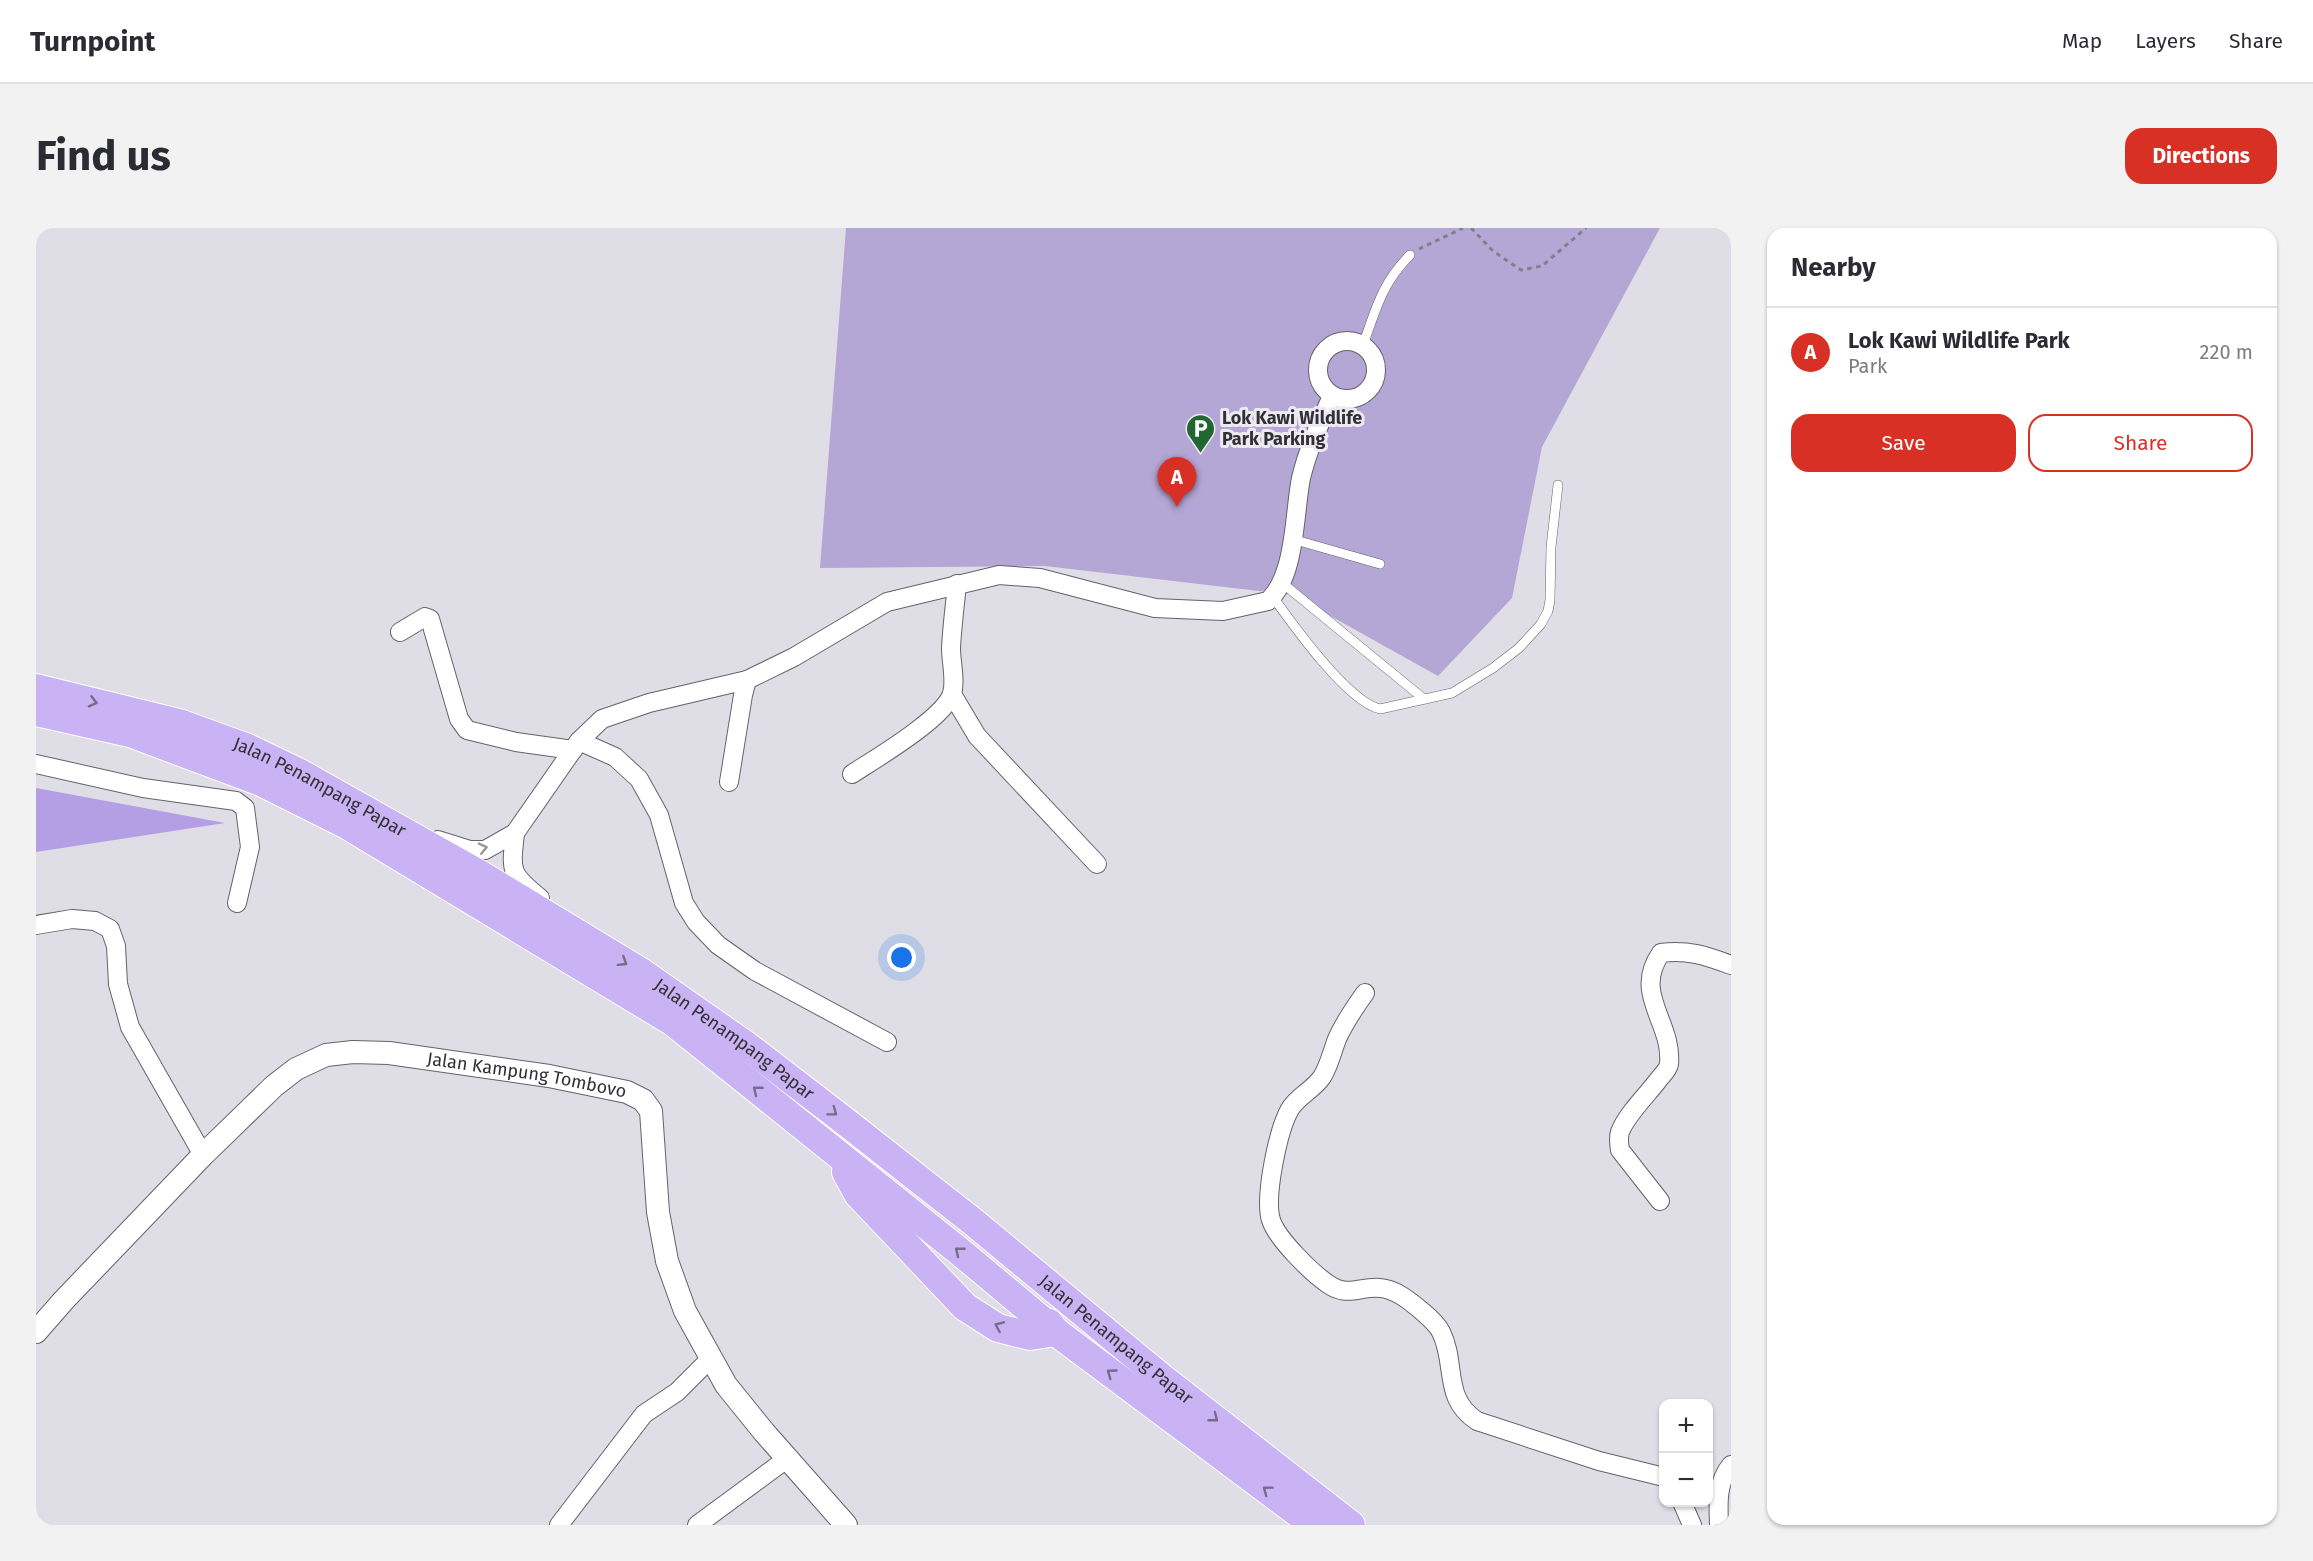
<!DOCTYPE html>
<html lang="en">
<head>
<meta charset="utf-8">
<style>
	:root { --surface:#fff; --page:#f2f2f3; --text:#2b2b33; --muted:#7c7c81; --line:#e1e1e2; --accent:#d93025 }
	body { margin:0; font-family:"Fira Sans",sans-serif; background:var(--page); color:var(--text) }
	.controls { position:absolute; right:18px; bottom:18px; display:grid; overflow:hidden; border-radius:12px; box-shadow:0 2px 4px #0004 }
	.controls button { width:54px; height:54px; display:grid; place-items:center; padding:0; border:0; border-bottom:2px solid var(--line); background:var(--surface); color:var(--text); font:30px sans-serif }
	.you { position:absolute; left:866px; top:730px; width:21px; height:21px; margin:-15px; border:4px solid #fff; border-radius:50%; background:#1a73e8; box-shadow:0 0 0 9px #1a73e833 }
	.badge { display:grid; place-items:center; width:39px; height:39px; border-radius:50%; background:var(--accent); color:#fff; font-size:20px; font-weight:700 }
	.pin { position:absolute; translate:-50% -50px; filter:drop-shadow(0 2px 3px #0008) }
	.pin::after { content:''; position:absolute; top:32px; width:21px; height:18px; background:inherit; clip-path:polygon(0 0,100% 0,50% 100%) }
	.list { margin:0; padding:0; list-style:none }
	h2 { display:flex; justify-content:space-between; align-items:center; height:78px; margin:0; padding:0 24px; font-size:26px }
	h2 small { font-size:20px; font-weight:400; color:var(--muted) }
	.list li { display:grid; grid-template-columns:39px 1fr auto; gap:18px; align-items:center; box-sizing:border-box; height:90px; padding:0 24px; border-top:2px solid var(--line) }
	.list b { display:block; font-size:22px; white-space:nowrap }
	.list p { margin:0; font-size:20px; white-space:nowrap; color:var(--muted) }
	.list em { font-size:20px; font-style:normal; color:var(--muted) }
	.actions { display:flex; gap:12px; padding:18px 24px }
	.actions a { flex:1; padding:14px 0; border:2px solid var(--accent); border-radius:18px; text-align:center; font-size:21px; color:var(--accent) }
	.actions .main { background:var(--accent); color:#fff }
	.map { position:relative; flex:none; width:1695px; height:1297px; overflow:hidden; border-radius:18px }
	header { display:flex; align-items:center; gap:36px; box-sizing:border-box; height:84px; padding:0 30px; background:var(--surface); border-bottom:2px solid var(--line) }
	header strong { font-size:28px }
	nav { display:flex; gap:33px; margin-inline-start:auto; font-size:21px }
	.intro { display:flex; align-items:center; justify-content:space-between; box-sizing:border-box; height:144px; padding:0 36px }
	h1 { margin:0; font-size:42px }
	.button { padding:15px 27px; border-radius:18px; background:var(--accent); color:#fff; font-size:21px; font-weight:700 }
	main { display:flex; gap:36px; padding:0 36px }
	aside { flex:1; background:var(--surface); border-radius:18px; box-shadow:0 2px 4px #0004 }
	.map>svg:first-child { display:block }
	.green { fill:#b4a6d5 }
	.forest { fill:#b49ee4 }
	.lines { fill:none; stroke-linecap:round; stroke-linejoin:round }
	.service-casing { stroke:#64626a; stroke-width:10 }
	.minor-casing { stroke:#64626a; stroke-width:20 }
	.tertiary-casing { stroke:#64626a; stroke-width:24 }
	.primary-casing { stroke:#fff; stroke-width:30 }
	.path { stroke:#818086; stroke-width:3; stroke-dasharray:4.5 4.5; stroke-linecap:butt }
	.service { stroke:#fff; stroke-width:9 }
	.minor { stroke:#fff; stroke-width:18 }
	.tertiary { stroke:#fff; stroke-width:22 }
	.primary { stroke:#cab3f5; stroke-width:28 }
	.oneway { stroke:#766b8b }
	.oneway2 { stroke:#98989a }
	.labels { text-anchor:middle; stroke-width:6; stroke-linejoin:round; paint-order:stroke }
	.poi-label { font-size:18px; font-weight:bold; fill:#313034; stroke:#edeaf3; text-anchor:start }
	.street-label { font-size:18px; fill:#313034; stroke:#edeaf3 }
</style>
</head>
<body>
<header>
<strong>Turnpoint</strong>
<nav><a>Map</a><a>Layers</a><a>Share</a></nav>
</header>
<div class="intro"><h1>Find us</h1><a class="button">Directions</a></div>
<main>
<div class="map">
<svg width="1695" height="1297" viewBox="0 0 1695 1297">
	<rect width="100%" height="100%" fill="#dfdde6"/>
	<path class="green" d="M810,0H1624L1506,219L1476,370L1402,448L1257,367L1009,338L784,340Z"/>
	<path class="forest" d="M0,560L189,595L0,624Z"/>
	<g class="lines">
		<defs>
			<g id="service">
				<path d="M1327,117C1340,81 1346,55 1374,27"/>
				<path d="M1256,311L1344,336"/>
				<path d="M1245,354L1388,471"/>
				<path d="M1237,369C1257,397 1311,473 1344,481L1416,465L1457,440L1483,420L1505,396L1512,383L1514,372L1515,319L1522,257"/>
			</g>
			<g id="minor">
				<circle cx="1311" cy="142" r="29"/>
				<path d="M364,404L389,389L394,391L423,491L431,502L480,514L537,522"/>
				<path d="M916,466L941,508L1061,636"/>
				<path d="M543,513L579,529L603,551L623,587L648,675L660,694L682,717L719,743L851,814"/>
				<path d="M0,536L107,560L200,573L209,580L214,619L201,675"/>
				<path d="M816,546C839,531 907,491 916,466C920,453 915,434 915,420C916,399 919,377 921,356"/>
				<path d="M693,554L707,467L711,452"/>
				<path d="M479,605C475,643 473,645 504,670"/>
				<path d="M402,612L434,622H449L479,605L543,513L566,491L613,475L711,452L758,429L851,374L963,347L1004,350L1119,380L1187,383L1232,373C1260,348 1258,285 1265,250C1272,221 1284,195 1296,168"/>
				<path d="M0,697L36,691L59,693L74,701L80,718L82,756L94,799L167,927"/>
				<path d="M1329,765C1319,779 1308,795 1301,811C1296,824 1293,838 1286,849C1277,862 1262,868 1254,881C1242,902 1228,969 1235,992C1241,1011 1276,1045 1292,1056C1312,1070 1324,1058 1344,1060C1360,1061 1375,1074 1387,1084C1394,1090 1401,1096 1405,1104C1421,1136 1406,1170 1441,1193L1563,1233L1628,1249"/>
				<path d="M1624,973L1584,922C1583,916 1582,910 1584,904C1590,887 1612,866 1623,851C1626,847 1632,842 1633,836C1637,794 1596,766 1625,725C1651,721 1671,728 1695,737"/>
				<path d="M1646,1274L1656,1297"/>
				<path d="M523,1297L608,1186L641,1164L674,1131"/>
				<path d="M661,1297L752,1230"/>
				<path d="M1683,1297C1682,1275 1681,1254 1695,1237"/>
			</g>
			<g id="tertiary">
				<path id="s1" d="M0,1104L28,1072L167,927L238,858L260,841L290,827L317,824L353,825L513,848L591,864L607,872L615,883L622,984L631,1033L649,1083L690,1157L728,1204L810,1297"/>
			</g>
			<g id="primary">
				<path id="s2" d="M0,460L143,495L212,520L262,544L445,647L605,744L711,818L806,891L936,993L1126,1150L1315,1297"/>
				<path d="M0,484L94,505L225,554L311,597L637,794L929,1028L1020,1104L1278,1297"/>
				<path d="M810,944L822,966L929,1079L962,1100L994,1108L1020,1104L1013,1095"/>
			</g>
		</defs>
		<use href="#service" class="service-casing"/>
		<use href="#minor" class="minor-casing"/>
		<use href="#tertiary" class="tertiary-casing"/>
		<use href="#primary" class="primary-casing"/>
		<g class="path">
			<path d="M1435,0L1457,23L1485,42L1506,38L1550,0"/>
			<path d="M1383,21L1427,0"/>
		</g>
		<use href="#service" class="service"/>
		<use href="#minor" class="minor"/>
		<use href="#tertiary" class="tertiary"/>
		<use href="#primary" class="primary"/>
	</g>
	<defs><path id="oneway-chevron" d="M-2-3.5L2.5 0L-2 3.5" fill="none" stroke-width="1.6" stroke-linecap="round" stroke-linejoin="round" transform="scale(1.5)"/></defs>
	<g class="oneway">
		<use href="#oneway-chevron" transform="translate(57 474) rotate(14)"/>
		<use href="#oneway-chevron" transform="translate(587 734) rotate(32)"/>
		<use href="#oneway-chevron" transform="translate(721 862) rotate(-141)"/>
		<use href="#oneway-chevron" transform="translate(797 884) rotate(37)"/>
		<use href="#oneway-chevron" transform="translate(923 1023) rotate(-141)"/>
		<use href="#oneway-chevron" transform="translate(963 1098) rotate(-157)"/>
		<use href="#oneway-chevron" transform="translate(1075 1145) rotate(-144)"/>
		<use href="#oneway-chevron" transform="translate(1178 1190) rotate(38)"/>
		<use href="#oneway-chevron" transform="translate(1231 1262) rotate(-143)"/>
	</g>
	<use class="oneway2" href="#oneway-chevron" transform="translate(447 620) rotate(-13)"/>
	<defs>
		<symbol id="parking-pin" viewBox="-11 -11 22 30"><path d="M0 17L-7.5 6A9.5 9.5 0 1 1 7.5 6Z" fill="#226632" stroke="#edeaf3"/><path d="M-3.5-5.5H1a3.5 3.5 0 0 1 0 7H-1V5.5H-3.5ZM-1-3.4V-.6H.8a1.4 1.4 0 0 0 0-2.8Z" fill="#fff"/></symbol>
	</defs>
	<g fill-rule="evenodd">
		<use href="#parking-pin" x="1148" y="184" width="33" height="45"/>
	</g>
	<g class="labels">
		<g class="poi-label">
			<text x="1186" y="196">Lok Kawi Wildlife<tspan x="1186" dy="21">Park Parking</tspan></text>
		</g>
		<g class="street-label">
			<text dy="6" stroke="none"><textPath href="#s2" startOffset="302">Jalan Penampang Papar</textPath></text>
			<text dy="6" stroke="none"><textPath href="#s2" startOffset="788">Jalan Penampang Papar</textPath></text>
			<text dy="6" stroke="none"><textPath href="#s1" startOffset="606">Jalan Kampung Tombovo</textPath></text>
			<text dy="6" stroke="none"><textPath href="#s2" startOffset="1274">Jalan Penampang Papar</textPath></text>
		</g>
	</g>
</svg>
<div class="controls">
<button>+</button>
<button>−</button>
</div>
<div class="you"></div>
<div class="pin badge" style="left:1141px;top:279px">A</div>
</div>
<aside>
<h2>Nearby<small></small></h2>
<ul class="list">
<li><span class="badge">A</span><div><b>Lok Kawi Wildlife Park</b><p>Park</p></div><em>220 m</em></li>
</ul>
<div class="actions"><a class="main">Save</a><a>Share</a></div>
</aside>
</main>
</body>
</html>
